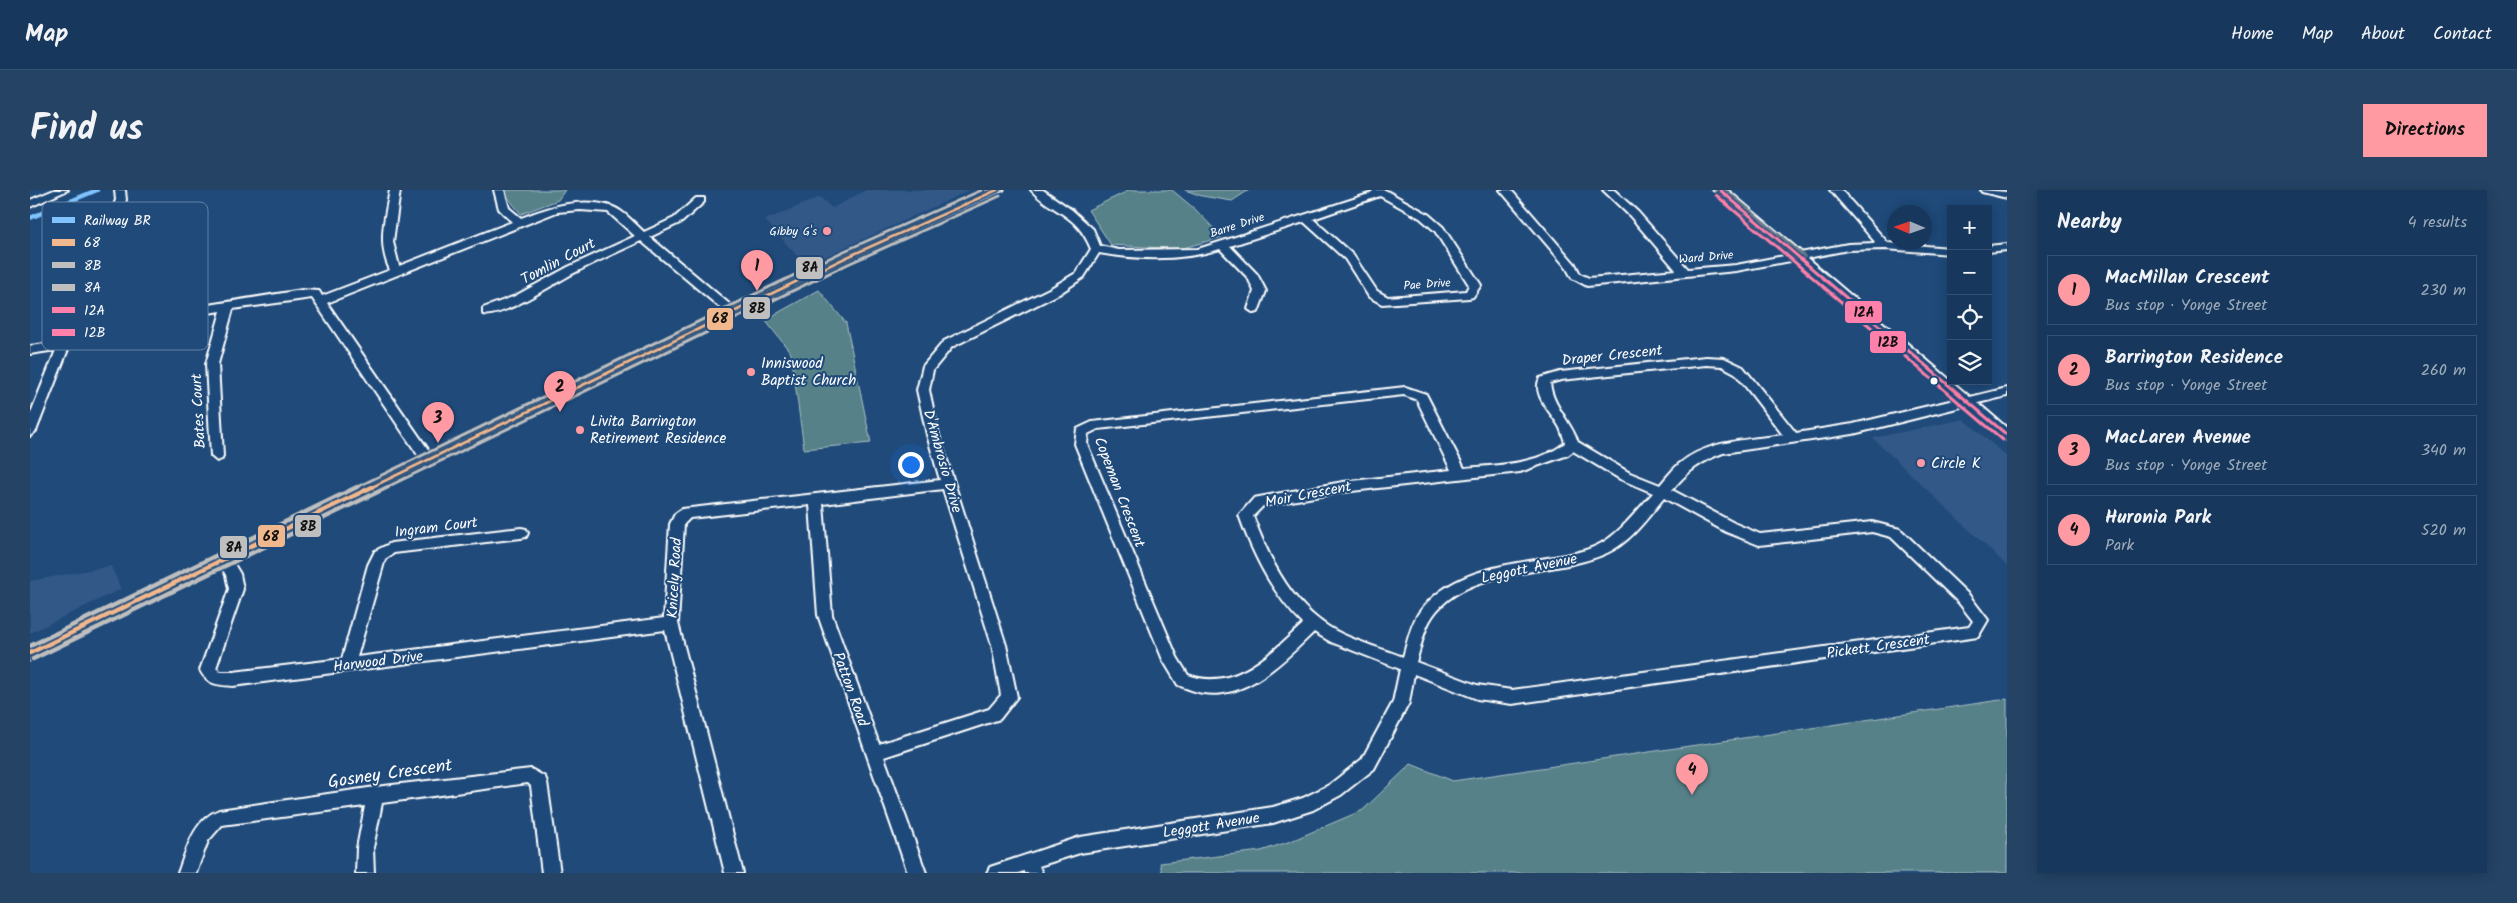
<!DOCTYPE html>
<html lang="en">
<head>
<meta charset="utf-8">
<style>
	:root { --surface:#17385c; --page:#244365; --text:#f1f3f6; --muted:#9eacbb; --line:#365272; --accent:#ff9aa2 }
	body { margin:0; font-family:Kalam,sans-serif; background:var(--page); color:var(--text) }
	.controls { position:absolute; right:15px; top:15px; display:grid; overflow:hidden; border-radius:0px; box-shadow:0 2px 12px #0003 }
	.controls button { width:45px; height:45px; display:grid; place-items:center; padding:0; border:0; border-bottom:1px solid var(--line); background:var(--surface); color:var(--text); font:25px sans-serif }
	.compass { position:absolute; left:1857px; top:15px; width:45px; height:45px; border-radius:50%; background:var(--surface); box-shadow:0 2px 12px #0003; rotate:272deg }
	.you { position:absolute; left:880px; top:274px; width:18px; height:18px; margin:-12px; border:4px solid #fff; border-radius:50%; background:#1a73e8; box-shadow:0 0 0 8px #1a73e833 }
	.badge { display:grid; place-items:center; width:32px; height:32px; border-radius:50%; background:var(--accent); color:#111; font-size:16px; font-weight:700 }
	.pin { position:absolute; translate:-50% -41px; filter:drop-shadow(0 1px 2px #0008) }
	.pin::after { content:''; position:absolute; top:26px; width:18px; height:15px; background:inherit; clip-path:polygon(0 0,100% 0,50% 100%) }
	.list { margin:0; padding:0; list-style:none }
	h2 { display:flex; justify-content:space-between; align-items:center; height:65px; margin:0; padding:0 20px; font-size:21px }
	h2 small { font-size:16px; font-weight:400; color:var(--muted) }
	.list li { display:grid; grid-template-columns:32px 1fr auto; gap:15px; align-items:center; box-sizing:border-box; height:70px; margin:0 10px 10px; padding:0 10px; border:1px solid var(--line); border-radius:0px }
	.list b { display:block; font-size:19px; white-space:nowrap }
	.list p { margin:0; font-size:16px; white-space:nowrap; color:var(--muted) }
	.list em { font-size:16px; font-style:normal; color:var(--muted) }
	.icon { flex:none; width:28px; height:28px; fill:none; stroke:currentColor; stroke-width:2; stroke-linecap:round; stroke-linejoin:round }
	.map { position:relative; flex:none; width:1977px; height:683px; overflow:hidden; border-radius:0px }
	header { display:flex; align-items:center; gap:30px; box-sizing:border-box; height:70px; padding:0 25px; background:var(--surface); border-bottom:1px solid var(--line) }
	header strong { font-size:24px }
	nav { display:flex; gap:28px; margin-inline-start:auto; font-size:18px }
	.intro { display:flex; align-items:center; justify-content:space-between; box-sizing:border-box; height:120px; padding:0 30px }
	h1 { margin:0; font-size:35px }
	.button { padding:12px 22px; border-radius:0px; background:var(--accent); color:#111; font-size:18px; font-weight:700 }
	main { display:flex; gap:30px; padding:0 30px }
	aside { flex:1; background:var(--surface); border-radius:0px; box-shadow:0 2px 12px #0003 }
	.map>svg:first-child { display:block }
	.built { fill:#315887 }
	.green { fill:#578188; stroke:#abc0c4 }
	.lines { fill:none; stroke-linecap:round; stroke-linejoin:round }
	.minor-casing { stroke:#fff; stroke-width:4 }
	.major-casing { stroke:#fff; stroke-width:3 }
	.minor { fill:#1f4a7a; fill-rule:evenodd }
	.major { fill:#6c7d8c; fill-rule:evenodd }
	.bus-1-far1-casing { stroke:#1f4a7a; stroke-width:6 }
	.bus-1-casing { stroke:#1f4a7a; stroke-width:8 }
	.bus-2-far1-casing { stroke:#1f4a7a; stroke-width:6 }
	.bus-2-casing { stroke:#1f4a7a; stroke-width:8 }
	.bus-3-far1-casing { stroke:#1f4a7a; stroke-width:6 }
	.bus-3-casing { stroke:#1f4a7a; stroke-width:8 }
	.bus-4-casing { stroke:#1f4a7a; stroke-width:6 }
	.bus-5-casing { stroke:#1f4a7a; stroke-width:6 }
	.bus-1-far1 { stroke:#f1b78d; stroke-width:3 }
	.bus-1 { stroke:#f1b78d; stroke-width:4.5 }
	.bus-2-far1 { stroke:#bfbfbf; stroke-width:3 }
	.bus-2 { stroke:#bfbfbf; stroke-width:4.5 }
	.bus-3-far1 { stroke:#bfbfbf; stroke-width:3 }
	.bus-3 { stroke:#bfbfbf; stroke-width:4.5 }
	.bus-4 { stroke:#ff80aa; stroke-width:3 }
	.bus-5 { stroke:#ff80aa; stroke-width:3 }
	.rail-1-casing { stroke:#1f4a7a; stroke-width:8 }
	.rail-1 { stroke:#80c3ff; stroke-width:4.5 }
	.poi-dot { fill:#ff9aa2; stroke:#1f4a7a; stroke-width:2 }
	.bus-dot { fill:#fff; stroke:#1f4a7a; stroke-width:2 }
	.labels { text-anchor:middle; stroke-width:4; stroke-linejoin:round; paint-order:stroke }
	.far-street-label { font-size:12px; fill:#fff; stroke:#1f4a7a }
	.far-poi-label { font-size:12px; fill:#fff; stroke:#1f4a7a; text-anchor:end }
	.street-label { font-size:15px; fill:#fff; stroke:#1f4a7a }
	.poi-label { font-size:15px; fill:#fff; stroke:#1f4a7a; text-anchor:start }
	.near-street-label { font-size:18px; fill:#fff; stroke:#1f4a7a }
	.key { fill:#1f4a7a; stroke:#6280a2; stroke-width:1 }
	.key-label { font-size:14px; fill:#fff }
	.line-badge { stroke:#1f4a7a; stroke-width:2 }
	.pale-badge-label { font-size:14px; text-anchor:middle; font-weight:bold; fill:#111 }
</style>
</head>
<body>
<header>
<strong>Map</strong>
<nav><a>Home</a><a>Map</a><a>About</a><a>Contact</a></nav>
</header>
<div class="intro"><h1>Find us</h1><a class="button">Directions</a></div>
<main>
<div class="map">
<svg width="1977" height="683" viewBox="0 0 1977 683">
	<rect width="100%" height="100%" fill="#1f4a7a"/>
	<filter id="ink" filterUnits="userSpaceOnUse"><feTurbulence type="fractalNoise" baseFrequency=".02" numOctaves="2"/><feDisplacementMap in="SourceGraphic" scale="10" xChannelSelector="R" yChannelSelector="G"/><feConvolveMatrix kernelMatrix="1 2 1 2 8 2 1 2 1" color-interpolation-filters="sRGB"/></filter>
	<g filter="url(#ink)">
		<g class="built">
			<path d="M836,0H940L776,76L735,30L790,7L802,18Z"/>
			<path d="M1934,229L1977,267V376L1843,248Z"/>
			<path d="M81,376L91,399L0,443V391Z"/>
		</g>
		<g class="green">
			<path d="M476,0H535L528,10L491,24L476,5Z"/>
			<path d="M1096,0H1142L1166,20L1192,47L1150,59L1081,55L1058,20L1096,2Z"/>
			<path d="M1155,0H1219L1202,11L1172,6Z"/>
			<path d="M789,100L816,133L841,253L774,259L761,163L735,130Z"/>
			<path d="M1977,509V683H1132L1130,673L1231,661L1261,651L1333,620L1381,574L1423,591Z"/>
		</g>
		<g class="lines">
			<defs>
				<g id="minor">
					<path d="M24,0H38L0,17V10Z"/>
					<path d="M85,0H95L96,10L47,136L272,100L289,101L292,106L360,80C347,54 355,27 360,0H370L363,52L369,76L482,32L469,19L464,0H474L479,18L491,28C519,17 553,6 583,17C594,21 605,34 614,42L644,28L666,8H674V12L652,32L620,47L710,123L704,127L700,126L611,51C590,61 569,70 548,81C529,90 472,129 453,124V118L485,106L538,77L605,46L578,22L550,20L527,22L297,113L404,268L406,271L404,274H394L282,108L203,119L188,174L193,266L192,269L187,271L181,266L176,174L191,121L44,144L6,241L0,246V225L26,160L0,164V156L29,152L86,10Z"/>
					<path d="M1001,0H1013L1042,20L1063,39L1070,56L1089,60L1168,59L1339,4L1344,0H1355L1398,24L1413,37L1451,95L1443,107L1439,108L1352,114L1339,107L1315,69L1274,32L1200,56L1227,84L1236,101L1228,122L1224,123L1218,119L1224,101L1218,88L1190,59C1152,71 1108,70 1069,63L1054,87L1029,104L922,157L903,180L899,200L909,245L976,455L987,507L970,529L854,567L896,683H878L788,425L780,315L660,328L654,334L648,433L713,683H695L635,440L203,496C189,495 177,495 170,480L199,399L196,385L186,368L188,364H198L210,384L213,399L186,478L190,482H203L312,469L338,375L345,361L361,353L491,338L496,339L498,343L496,347L491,348L364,363L355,369L327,467L634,428L640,334L645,324L652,319L910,290L897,245L887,200L893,176L914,151L1021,98L1046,83L1061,59C1046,22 1023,24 1001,0ZM1350,6L1390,28L1405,41L1439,95L1436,101L1358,107L1347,101L1323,65L1283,29ZM913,299L962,455L971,505L959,519L849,554L802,425L793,314Z"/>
					<path d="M1470,0H1481L1545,74L1550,84L1559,88L1646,80L1600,26L1573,0H1584L1608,22L1658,79L1706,75L1818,54L1846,53L1800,0H1811L1858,53L1921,58V64L1855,59L1818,60L1777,68L1940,207L1977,198V206L1948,213L1977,238V250L1972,248L1935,216L1823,244L1693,263C1671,271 1657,282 1642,300L1706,334L1730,344L1842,332L1870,339L1939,405L1958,430L1948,447L1482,514L1447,509L1384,484L1379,513L1344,579L1311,605L1283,620L1243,633L1050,663L1009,676L1012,683H994V681L988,683H957L960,677L1050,647L1243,617L1273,608L1299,595L1332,569L1363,512L1370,479L1301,452L1284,442C1256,469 1217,510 1173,503C1165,502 1156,498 1148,495L1133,470L1045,254L1047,239L1062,232L1375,197L1396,204L1434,278C1467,275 1508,275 1535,253C1534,248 1532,243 1530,238C1523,224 1501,205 1510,188L1530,182L1676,167L1694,168L1713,177L1766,243L1823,234L1928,209L1766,70L1706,81L1557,96L1542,88L1536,77ZM1676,175L1692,176L1705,183L1753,245C1718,250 1677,250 1649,274C1642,280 1636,288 1630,295L1600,283L1548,252C1541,232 1522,215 1520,193L1531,190ZM1374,205L1387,210L1421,280L1313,292L1229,307L1224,308L1209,325C1223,365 1243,405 1273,434C1241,463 1205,502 1158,485L1147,467L1057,254L1058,244L1068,239ZM1543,261L1590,289L1623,303C1606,321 1590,344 1568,355C1552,363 1534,365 1517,368C1469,376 1418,382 1388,424C1380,436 1377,454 1373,467C1353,459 1331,453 1312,444C1265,422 1240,372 1223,326L1233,316L1313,302L1490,282L1538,265ZM1634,308L1696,342L1729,355L1842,342L1861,347L1929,413L1943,431L1939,437L1482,500L1447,495L1386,472C1390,460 1393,444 1399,432C1431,374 1524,388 1577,363C1601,352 1618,327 1634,308Z"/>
					<path d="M1951,0L1977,2V8L1952,2Z"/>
					<path d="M1977,54V60L1958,62V56Z"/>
					<path d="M501,579L515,587L517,592L530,683H512L501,596L498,593L352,613L343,658L344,683H326L327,658L335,616L192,635L178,651L166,683H148C157,659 163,630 189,620L345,597Z"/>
				</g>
				<g id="major">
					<path d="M956,0H974L820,71L0,471V454L810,65Z"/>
					<path d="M1683,0H1698L1774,64L1776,67L1774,70H1764Z"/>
				</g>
			</defs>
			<use href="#minor" class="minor-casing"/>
			<use href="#major" class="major-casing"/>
			<use href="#minor" class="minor"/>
			<use href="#major" class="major"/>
			<defs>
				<path id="bus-1-far1" d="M340,298L815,68L967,0"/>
				<path id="bus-1" d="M0,463L342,297"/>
				<path id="bus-2-far1" d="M355,298L818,74L970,6"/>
				<path id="bus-2" d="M3,469L358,297"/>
				<path id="bus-3-far1" d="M325,298L812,62L952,0"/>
				<path id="bus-3" d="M0,456L327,297"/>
				<path id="bus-4" d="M1690,0L1977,245"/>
				<path id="bus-5" d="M1686,5L1973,250"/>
			</defs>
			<use href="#bus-1-far1" class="bus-1-far1-casing"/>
			<use href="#bus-1" class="bus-1-casing"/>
			<use href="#bus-2-far1" class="bus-2-far1-casing"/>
			<use href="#bus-2" class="bus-2-casing"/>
			<use href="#bus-3-far1" class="bus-3-far1-casing"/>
			<use href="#bus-3" class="bus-3-casing"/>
			<use href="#bus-4" class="bus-4-casing"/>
			<use href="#bus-5" class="bus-5-casing"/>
			<use href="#bus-1-far1" class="bus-1-far1"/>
			<use href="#bus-1" class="bus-1"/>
			<use href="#bus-2-far1" class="bus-2-far1"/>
			<use href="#bus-2" class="bus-2"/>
			<use href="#bus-3-far1" class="bus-3-far1"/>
			<use href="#bus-3" class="bus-3"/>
			<use href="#bus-4" class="bus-4"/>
			<use href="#bus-5" class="bus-5"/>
			<defs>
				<path id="rail-1" d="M0,28L67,0"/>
			</defs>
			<use href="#rail-1" class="rail-1-casing"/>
			<use href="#rail-1" class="rail-1"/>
		</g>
	</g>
	<g class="poi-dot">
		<circle cx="797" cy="41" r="5"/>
		<circle cx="721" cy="182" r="5"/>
		<circle cx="550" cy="240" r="5"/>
		<circle cx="1891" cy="273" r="5"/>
	</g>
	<circle class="bus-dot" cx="1904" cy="191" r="4.5"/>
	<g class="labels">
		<g class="far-street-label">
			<text transform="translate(1207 35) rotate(-18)" y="4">Barre Drive</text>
			<text transform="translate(1676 67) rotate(-5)" y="4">Ward Drive</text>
			<text transform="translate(1397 94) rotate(-4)" y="4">Pae Drive</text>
		</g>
		<g class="far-poi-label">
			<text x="787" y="45">Gibby G's</text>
		</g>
		<g class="street-label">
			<text transform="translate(528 71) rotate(-28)" y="5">Tomlin Court</text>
			<text transform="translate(1582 165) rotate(-6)" y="5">Draper Crescent</text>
			<text transform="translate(168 221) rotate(-93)" y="5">Bates Court</text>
			<text transform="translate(913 271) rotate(74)" y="5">D'Ambrosio Drive</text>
			<text transform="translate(1090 302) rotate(69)" y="5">Copeman Crescent</text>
			<text transform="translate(1278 304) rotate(-11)" y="5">Moir Crescent</text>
			<text transform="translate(406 337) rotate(-7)" y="5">Ingram Court</text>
			<text transform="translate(1499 378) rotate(-12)" y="5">Leggott Avenue</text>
			<text transform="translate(644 388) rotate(-87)" y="5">Knicely Road</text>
			<text transform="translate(1848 456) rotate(-8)" y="5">Pickett Crescent</text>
			<text transform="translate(348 471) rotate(-7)" y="5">Harwood Drive</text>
			<text transform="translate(821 499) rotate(70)" y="5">Patton Road</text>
			<text transform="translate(1181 635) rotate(-9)" y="5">Leggott Avenue</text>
		</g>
		<g class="poi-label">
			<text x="731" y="178">Inniswood<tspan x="731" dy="17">Baptist Church</tspan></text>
			<text x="560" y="236">Livita Barrington<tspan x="560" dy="17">Retirement Residence</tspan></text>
			<text x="1901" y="278">Circle K</text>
		</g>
		<g class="near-street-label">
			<text transform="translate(360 583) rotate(-8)" y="6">Gosney Crescent</text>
		</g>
	</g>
	<rect x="12" y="12" width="166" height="148" rx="8" class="key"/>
	<rect x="22" y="27" width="23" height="6" fill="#80c3ff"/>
	<rect x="22" y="49" width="23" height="7" fill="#f1b78d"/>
	<rect x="22" y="72" width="23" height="6" fill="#bfbfbf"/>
	<rect x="22" y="94" width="23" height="7" fill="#bfbfbf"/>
	<rect x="22" y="117" width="23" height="6" fill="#ff80aa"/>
	<rect x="22" y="139" width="23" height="7" fill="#ff80aa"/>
	<g class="key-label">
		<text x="54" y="35">Railway BR</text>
		<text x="54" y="57">68</text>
		<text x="54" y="80">8B</text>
		<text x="54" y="102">8A</text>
		<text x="54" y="125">12A</text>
		<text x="54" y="147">12B</text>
	</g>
	<g class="line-badge">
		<rect x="765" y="66" width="29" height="24" rx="5" fill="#bfbfbf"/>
		<rect x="712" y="106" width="29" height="24" rx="5" fill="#bfbfbf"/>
		<rect x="1814" y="110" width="39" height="24" rx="5" fill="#ff80aa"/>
		<rect x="676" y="117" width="28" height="24" rx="5" fill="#f1b78d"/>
		<rect x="1839" y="140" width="38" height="24" rx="5" fill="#ff80aa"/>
		<rect x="264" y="324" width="28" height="24" rx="5" fill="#bfbfbf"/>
		<rect x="227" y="334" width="29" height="24" rx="5" fill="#f1b78d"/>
		<rect x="189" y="345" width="29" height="24" rx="5" fill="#bfbfbf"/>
	</g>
	<g class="pale-badge-label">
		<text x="780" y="82">8A</text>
		<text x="727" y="123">8B</text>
		<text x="1834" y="127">12A</text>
		<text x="690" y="133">68</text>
		<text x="1858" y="157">12B</text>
		<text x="278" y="341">8B</text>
		<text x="241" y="351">68</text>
		<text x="204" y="362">8A</text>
	</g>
</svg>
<div class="controls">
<button>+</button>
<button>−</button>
<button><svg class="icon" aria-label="locate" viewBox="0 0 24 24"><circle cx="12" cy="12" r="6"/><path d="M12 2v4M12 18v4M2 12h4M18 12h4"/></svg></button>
<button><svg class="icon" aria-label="layers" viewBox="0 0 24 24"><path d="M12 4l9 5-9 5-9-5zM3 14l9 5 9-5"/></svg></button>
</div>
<svg class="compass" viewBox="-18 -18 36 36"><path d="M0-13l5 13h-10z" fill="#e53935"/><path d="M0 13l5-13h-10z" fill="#9eacbb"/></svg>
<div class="you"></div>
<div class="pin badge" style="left:727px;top:101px">1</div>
<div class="pin badge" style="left:530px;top:222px">2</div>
<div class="pin badge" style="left:408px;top:253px">3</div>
<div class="pin badge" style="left:1662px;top:605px">4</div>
</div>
<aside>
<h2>Nearby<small>4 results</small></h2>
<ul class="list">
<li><span class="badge">1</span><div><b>MacMillan Crescent</b><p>Bus stop · Yonge Street</p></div><em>230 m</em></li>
<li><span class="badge">2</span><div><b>Barrington Residence</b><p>Bus stop · Yonge Street</p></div><em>260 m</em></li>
<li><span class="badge">3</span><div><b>MacLaren Avenue</b><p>Bus stop · Yonge Street</p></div><em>340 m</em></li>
<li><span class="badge">4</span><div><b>Huronia Park</b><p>Park</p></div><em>520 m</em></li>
</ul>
</aside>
</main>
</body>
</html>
